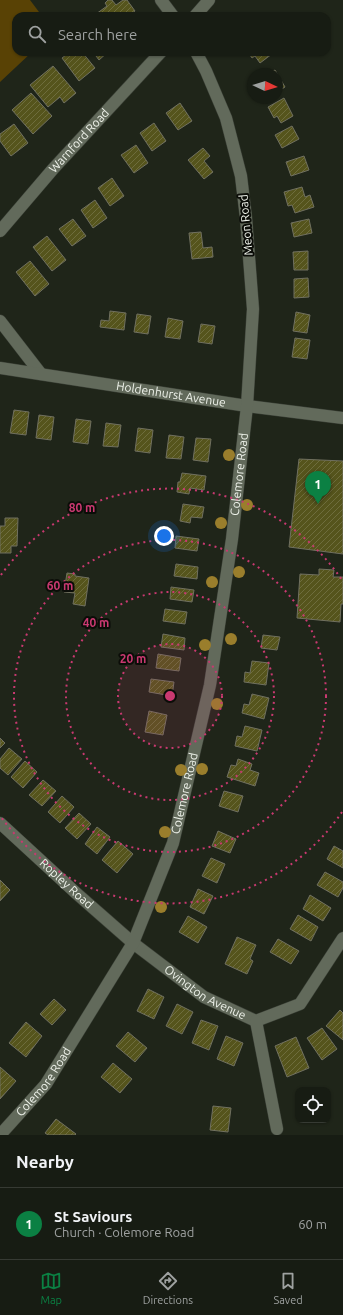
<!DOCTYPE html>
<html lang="en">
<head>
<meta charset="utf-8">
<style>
	:root { --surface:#171c13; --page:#242921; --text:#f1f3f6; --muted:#9ea1a0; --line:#363a33; --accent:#0b8043 }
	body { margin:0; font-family:Ubuntu,sans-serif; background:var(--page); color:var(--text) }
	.controls { position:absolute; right:12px; bottom:12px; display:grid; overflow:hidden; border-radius:8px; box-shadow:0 1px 3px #0004 }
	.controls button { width:36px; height:36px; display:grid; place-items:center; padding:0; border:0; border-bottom:1px solid var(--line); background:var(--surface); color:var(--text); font:20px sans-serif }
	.compass { position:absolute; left:247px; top:68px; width:36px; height:36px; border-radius:50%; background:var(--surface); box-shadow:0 1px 3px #0004; rotate:94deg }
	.you { position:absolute; left:164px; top:536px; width:14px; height:14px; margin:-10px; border:3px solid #fff; border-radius:50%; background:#1a73e8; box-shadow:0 0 0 6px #1a73e833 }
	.badge { display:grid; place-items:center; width:26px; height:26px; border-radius:50%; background:var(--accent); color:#fff; font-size:13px; font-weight:700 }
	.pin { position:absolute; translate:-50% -33px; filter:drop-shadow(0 1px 2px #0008) }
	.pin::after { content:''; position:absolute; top:21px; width:14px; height:12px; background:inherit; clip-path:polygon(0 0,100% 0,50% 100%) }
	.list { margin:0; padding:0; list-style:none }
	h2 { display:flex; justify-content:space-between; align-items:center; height:52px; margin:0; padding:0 16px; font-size:17px }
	h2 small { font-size:13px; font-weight:400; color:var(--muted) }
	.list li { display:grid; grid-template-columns:26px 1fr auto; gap:12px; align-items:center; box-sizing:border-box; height:72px; padding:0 16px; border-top:1px solid var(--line) }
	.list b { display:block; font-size:15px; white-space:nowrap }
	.list p { margin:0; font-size:13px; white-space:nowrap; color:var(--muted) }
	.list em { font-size:13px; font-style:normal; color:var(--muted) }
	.icon { flex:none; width:22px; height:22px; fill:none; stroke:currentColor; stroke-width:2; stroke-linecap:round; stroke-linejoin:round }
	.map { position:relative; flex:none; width:343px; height:1135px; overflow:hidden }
	.search { position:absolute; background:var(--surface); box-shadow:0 1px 3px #0004; left:12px; right:12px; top:12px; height:44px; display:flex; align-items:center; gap:10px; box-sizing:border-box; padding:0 14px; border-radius:12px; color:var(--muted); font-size:15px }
	.sheet { height:124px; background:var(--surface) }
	nav { display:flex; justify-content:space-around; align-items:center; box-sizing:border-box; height:56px; border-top:1px solid var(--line); background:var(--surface); font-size:11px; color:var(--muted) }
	nav a { display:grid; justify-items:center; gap:2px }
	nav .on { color:var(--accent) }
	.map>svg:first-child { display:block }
	.pitch { fill:#594205 }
	.building { fill:url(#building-hatch); stroke:#707060 }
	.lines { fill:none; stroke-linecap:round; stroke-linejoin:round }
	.minor-casing { stroke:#3b4037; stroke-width:13 }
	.minor { stroke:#626a5b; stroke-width:12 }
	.tree { fill:#9a7e2c }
	.ring { fill:none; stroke:#c93970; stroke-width:2; stroke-dasharray:2 4 }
	.labels { text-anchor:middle; stroke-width:4; stroke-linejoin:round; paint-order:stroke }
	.street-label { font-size:12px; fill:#eef2ea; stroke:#0b0d08 }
	.centre { fill:#c93970; stroke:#0b0d08; stroke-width:2 }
	.ring-label { font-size:12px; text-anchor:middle; font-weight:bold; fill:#c93970; stroke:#0b0d08; stroke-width:4; stroke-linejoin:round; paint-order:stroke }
</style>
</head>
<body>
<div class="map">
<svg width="343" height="1135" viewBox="0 0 343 1135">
	<defs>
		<pattern id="building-hatch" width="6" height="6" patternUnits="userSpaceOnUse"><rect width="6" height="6" fill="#55541c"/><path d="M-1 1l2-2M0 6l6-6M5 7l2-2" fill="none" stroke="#6e6d3d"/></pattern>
	</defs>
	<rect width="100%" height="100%" fill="#1f2519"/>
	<path class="pitch" d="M0,0H30L42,16H16V52H32L0,82Z"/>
	<g class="building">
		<path d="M108,0H112L116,5L123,0H127L135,11L128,16H98L96,14L107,6L105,3Z"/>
		<path d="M70,52H82L95,68L79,81L62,58Z"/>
		<path d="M93,52H108L99,60Z"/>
		<path d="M248,52H270L272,54L260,63L255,56L252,58Z"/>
		<path d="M53,66L76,93L64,103L60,97L48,107L30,85Z"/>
		<path d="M275,70L285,87L277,92V74H268Z"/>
		<path d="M31,93L52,116L33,134L12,110Z"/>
		<path d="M284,98L293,116L281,123L277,116L274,118L268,107Z"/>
		<path d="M180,103L192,121L178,130L166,113Z"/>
		<path d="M154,123L166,141L152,151L140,133Z"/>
		<path d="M14,124L28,143L11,156L0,141V134Z"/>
		<path d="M292,126L299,139L282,148L275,135Z"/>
		<path d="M136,145L148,163L134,173L121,155Z"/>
		<path d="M203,148L210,156L204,161L213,172L204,179L188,160Z"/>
		<path d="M304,156L309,170L291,176L286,162Z"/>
		<path d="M112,178L124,196L110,206L98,188Z"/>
		<path d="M302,187L305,197L310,195L314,207L295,213L292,205L288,206L284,192Z"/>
		<path d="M95,200L107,218L93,228L81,210Z"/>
		<path d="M73,219L86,236L72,246L59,229Z"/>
		<path d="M309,219L312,233L294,237L291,223Z"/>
		<path d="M201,232L203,248L212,247L213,257L192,259L189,233Z"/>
		<path d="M47,236L66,260L52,271L33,247Z"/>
		<path d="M308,251V270H294L293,252Z"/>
		<path d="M30,261L49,284L35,296L16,272Z"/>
		<path d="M308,278L309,297L294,298V279Z"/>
		<path d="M110,311L126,313L124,330L100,327L101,320L109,321Z"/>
		<path d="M296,312L310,315L307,333L293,331Z"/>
		<path d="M137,314L151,316L148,334L134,332Z"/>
		<path d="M168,318L183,321L180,339L165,337Z"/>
		<path d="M201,324L215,326L212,344L198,342Z"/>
		<path d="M295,338L310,340L307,359L292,357Z"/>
		<path d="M14,410L29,412L26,435L10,433Z"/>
		<path d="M39,415L54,417L51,440L36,438Z"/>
		<path d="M76,419L91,421L88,444L73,442Z"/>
		<path d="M106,423L121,425L118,447L103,446Z"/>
		<path d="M138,428L153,430L150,453L135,451Z"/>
		<path d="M169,435L184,437L181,459L166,458Z"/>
		<path d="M196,438L211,439L208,462L193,460Z"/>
		<path d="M299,459L343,461V554L289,547Z"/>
		<path d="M182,473L206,476L204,490L190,488L189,494L177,492L178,482H180Z"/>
		<path d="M183,504L204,507L202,518L191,517L190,523L180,521Z"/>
		<path d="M5,518H18L17,546H11V553H0V526H5Z"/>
		<path d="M176,536L199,539L197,551L175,548Z"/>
		<path d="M176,564L198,567L197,579L174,576Z"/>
		<path d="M319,569L334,570L333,577H343V604H341L340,622L297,618L300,574L319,575Z"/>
		<path d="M67,573L75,574V576L89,578L85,606L73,604L75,593L64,592Z"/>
		<path d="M171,587L194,590L192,602L170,599Z"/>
		<path d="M165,609L187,612L185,624L163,621Z"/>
		<path d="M163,634L185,638L184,650L161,647Z"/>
		<path d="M263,635L280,637L277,650L261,648Z"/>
		<path d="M158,654L181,658L179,671L156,668Z"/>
		<path d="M252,661L269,663L266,685L244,682L245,672L250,673Z"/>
		<path d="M151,679L174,682L172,696L149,692Z"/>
		<path d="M252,694L269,698L264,719L242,713L244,704L249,705Z"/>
		<path d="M149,711L167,715L163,735L145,732Z"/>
		<path d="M245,726L262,730L257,751L235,746L237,736L242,737Z"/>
		<path d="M0,738L5,743L0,748Z"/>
		<path d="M9,748L22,759L8,775L0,768V759Z"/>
		<path d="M238,759L252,764L250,770L259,773L255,786L227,777L231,765L236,766Z"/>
		<path d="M25,761L37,772L23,788L11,777Z"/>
		<path d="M43,780L56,791L42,806L29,795Z"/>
		<path d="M224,791L243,796L238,812L219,806Z"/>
		<path d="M62,796L74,807L60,823L48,812Z"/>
		<path d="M79,813L91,824L77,839L65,828Z"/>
		<path d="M97,827L110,837L97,854L85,844Z"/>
		<path d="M218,831L236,839L230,853L212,846Z"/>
		<path d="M118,841L133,854L117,873L102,860Z"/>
		<path d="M334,846L343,851V868L327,859Z"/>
		<path d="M211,858L225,864L217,883L202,876Z"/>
		<path d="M325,872L343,882V888L338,897L317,885Z"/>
		<path d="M0,880L10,890L0,901Z"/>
		<path d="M198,889L213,896L204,914L190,907Z"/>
		<path d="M310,895L331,908L323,921L303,909Z"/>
		<path d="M298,915L318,927L311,941L290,929Z"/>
		<path d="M188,916L207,927L198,943L179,932Z"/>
		<path d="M237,937L256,945L250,959L253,961L247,974L225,964Z"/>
		<path d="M278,939L299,951L291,964L270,952Z"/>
		<path d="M148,989L164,997L154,1019L137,1011Z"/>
		<path d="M54,999L66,1010L52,1025L40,1014Z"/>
		<path d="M177,1004L193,1012L182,1034L166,1026Z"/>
		<path d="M340,1010L343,1013V1040L326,1026Z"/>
		<path d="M201,1020L218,1026L209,1050L192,1043Z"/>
		<path d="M26,1022L42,1036L26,1057L9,1043Z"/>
		<path d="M322,1028L337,1049L322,1060L307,1038Z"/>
		<path d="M128,1032L147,1048L135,1062L116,1046Z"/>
		<path d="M226,1036L243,1043L234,1066L217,1059Z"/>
		<path d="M296,1037L309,1068L287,1077L275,1046Z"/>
		<path d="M113,1063L132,1079L120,1093L101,1077Z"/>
		<path d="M0,1067L16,1081L0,1099Z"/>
		<path d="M213,1106L231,1108L228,1132L210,1130Z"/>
		<path d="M56,1119L76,1134L75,1135H48L45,1133Z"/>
	</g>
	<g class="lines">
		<defs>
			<g id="minor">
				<path d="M161,0L173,16"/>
				<path d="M195,16L209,0"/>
				<path id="s1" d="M0,231L53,169L161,52"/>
				<path d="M0,321L41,374"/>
				<path id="s2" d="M0,368L247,406L343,418"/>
				<path id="s3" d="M0,823L76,893L133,943L204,997L256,1021L300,1004L343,938"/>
				<path d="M256,1021L277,1129"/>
				<path id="s4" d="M0,1135L46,1084L133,943L173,843L210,685L232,539L247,406L253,309L246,218L241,176L226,118L206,71L196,52"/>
			</g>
		</defs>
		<use href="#minor" class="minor-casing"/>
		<use href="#minor" class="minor"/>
	</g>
	<g class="tree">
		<circle cx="229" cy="455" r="6"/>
		<circle cx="247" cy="505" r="6"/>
		<circle cx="221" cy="523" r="6"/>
		<circle cx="239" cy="572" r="6"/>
		<circle cx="212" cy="582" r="6"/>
		<circle cx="231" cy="639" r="6"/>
		<circle cx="205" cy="645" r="6"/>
		<circle cx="217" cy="704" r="6"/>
		<circle cx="202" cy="769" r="6"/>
		<circle cx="181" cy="770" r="6"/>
		<circle cx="165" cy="832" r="6"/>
		<circle cx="161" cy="907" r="6"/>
	</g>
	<circle cx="170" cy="696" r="52" fill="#c93970" fill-opacity=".12"/>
	<g class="ring">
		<circle cx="170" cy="696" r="52"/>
		<circle cx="170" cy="696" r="104"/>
		<circle cx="170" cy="696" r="156"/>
		<path d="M342 812A208 208 0 0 1 1 817M1 575A208 208 0 0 1 342 580"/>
	</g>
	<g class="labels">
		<g class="street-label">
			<text dy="4" stroke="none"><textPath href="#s1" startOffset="120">Warnford Road</textPath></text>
			<text transform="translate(246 225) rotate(-95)" y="4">Meon Road</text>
			<text dy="4" stroke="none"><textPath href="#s2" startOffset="173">Holdenhurst Avenue</textPath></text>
			<text dy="4" stroke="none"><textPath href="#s4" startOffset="717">Colemore Road</textPath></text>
			<text dy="4" stroke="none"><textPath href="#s4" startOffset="393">Colemore Road</textPath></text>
			<text dy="4" stroke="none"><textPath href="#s3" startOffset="90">Ropley Road</textPath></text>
			<text dy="4" stroke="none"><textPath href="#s3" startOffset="267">Ovington Avenue</textPath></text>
			<text dy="4" stroke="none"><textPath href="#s4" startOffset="69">Colemore Road</textPath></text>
		</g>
	</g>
	<circle cx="170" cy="696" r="6" class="centre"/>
	<g class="ring-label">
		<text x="82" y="512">80 m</text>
		<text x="60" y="590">60 m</text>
		<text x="96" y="627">40 m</text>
		<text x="133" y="663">20 m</text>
	</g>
</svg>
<div class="controls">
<button><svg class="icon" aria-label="locate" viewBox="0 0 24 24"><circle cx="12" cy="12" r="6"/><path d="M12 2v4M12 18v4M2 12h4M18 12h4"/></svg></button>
</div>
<svg class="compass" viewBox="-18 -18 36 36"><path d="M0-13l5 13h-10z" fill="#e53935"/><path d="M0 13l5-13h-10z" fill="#9ea1a0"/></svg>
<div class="you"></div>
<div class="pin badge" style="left:318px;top:504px">1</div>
<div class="search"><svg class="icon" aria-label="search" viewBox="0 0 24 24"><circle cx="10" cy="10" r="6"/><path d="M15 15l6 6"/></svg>Search here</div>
</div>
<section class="sheet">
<h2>Nearby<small></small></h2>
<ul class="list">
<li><span class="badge">1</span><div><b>St Saviours</b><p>Church · Colemore Road</p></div><em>60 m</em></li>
</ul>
</section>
<nav>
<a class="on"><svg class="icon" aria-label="map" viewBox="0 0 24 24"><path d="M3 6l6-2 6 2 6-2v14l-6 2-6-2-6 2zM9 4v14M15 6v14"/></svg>Map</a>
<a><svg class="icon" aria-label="directions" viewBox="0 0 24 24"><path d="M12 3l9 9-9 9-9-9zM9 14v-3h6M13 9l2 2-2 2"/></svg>Directions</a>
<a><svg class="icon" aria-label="saved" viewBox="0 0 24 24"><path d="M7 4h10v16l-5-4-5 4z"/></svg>Saved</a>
</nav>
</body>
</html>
